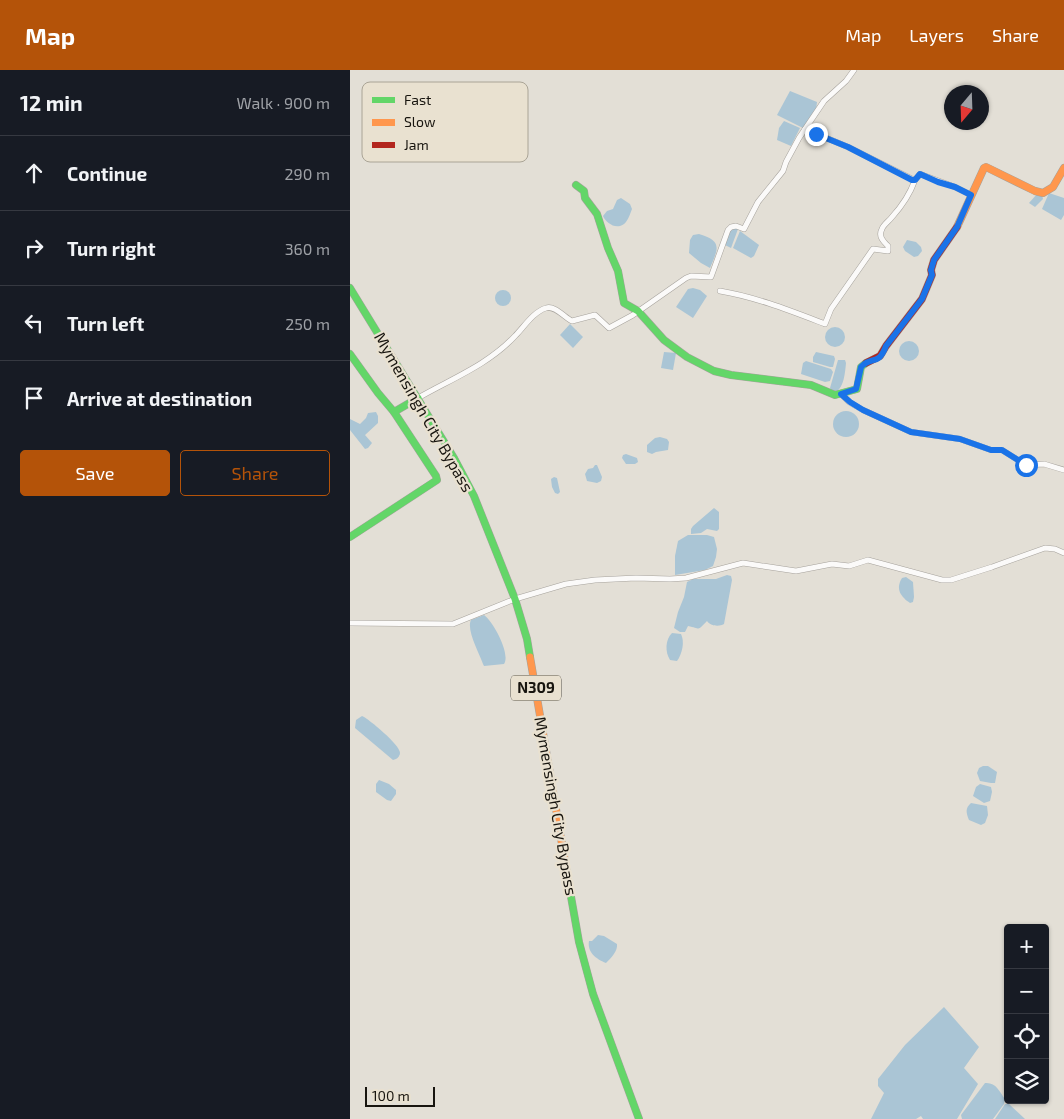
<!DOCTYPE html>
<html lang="en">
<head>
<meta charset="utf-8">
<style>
	:root { --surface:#171b24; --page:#242831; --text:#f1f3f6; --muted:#9ea1a6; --line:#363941; --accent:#b45309 }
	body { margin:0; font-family:"Exo 2",sans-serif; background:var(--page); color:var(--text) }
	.controls { position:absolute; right:15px; bottom:15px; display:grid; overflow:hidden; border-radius:5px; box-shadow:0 1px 4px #0004 }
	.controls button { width:45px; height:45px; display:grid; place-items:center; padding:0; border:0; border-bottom:1px solid var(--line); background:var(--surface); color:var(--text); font:25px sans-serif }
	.compass { position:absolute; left:594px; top:15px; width:45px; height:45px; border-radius:50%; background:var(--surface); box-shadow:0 1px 4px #0004; rotate:199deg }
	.scale { position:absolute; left:15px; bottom:12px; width:70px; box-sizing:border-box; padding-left:5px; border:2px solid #18150f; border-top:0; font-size:14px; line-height:18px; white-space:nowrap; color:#18150f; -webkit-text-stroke:4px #e9e1d0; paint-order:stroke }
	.stop { position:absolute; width:15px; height:15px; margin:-11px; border:4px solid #1a73e8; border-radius:50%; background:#fff }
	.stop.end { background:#1a73e8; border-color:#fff; box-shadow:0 1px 5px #0008 }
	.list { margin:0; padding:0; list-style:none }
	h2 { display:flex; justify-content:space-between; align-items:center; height:65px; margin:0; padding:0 20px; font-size:21px }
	h2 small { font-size:16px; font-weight:400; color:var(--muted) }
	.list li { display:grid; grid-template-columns:32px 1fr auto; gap:15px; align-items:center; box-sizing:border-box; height:75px; padding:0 20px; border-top:1px solid var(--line) }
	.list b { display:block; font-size:19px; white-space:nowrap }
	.list em { font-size:16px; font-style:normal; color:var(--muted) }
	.actions { display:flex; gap:10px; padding:15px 20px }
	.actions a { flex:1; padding:11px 0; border:1px solid var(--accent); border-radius:5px; text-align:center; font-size:18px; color:var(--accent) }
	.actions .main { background:var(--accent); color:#fff }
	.icon { flex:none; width:28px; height:28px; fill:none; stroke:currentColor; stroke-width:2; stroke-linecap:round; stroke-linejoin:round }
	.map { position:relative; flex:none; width:714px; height:1049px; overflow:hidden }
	header { display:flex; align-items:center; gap:30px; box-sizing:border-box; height:70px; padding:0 25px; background:var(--accent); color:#fff }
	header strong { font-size:24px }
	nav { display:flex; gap:28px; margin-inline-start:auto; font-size:18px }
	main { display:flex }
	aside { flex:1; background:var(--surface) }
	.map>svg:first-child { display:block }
	.water { fill:#aac5d5 }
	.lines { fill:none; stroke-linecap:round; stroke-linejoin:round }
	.street-casing { stroke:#a6a29c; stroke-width:6 }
	.fast-casing { stroke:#a6a29c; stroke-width:8 }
	.slow-casing { stroke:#a6a29c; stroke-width:8 }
	.jam-casing { stroke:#a6a29c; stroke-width:8 }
	.street { stroke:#fbfaf9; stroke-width:5 }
	.fast { stroke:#63d668; stroke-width:7 }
	.slow { stroke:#ff974d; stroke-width:7 }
	.jam { stroke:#b3261e; stroke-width:7 }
	.route { stroke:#1a73e8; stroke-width:6 }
	.labels { text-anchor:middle; stroke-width:4.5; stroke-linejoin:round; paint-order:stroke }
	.shield { fill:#e9e1d0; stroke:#575249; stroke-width:1 }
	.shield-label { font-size:15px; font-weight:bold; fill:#18150f }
	.street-label { font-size:16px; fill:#18150f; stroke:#e9e1d0 }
	.key { fill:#e9e1d0; stroke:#aaa496; stroke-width:1 }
	.key-label { font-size:14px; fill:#18150f }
</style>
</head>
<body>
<header>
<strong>Map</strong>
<nav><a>Map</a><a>Layers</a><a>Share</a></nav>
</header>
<main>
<aside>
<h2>12 min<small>Walk · 900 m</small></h2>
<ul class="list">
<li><svg class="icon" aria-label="ahead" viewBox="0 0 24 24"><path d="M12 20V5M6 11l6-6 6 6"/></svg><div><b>Continue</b></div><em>290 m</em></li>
<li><svg class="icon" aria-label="right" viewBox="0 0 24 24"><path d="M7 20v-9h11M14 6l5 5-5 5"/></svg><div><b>Turn right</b></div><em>360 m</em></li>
<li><svg class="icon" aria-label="left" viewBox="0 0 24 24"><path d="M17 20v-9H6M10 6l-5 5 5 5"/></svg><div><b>Turn left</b></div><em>250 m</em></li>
<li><svg class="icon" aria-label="arrive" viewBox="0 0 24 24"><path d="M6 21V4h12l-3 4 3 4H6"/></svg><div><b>Arrive at destination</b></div></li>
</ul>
<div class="actions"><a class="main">Save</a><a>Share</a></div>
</aside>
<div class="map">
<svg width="714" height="1049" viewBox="0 0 714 1049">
	<rect width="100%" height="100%" fill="#e3dfd6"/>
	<g class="water">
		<path d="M440,21L467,32L466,40L453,58L427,45Z"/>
		<path d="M434,51L450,58L441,76L427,70L429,58Z"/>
		<path d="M699,123L714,128V145L711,150L692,139Z"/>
		<path d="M687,124L692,125L693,129L685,137L679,133Z"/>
		<path d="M271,128L280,134L282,139C280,144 278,151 274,154C266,160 256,153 253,146L257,141L263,139L267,130Z"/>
		<path d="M384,158L388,159L381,178L375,175L380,161Z"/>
		<path d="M390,161L409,175L404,186L401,188L383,178Z"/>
		<path d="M349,164C373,171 368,179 360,198L351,193L339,183L340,170L343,165Z"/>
		<path d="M557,170L566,172L571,177L572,181L568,186L564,187L555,181L553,177Z"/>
		<path d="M343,218L350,220L357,226L343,248L326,237L338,219Z"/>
		<circle cx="153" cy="228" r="8"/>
		<path d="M220,254L233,267L223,278L210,265Z"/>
		<circle cx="485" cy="267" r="10"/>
		<circle cx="559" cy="281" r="10"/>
		<path d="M314,282L326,283L323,300L311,298Z"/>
		<path d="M466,282L484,286L485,289L483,297H480L463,292V287Z"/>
		<path d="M488,290H495L496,293C495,303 494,317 486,322L481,320L480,318Z"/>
		<path d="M456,291L481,299L483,302L480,311L475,312L451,304L453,293Z"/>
		<circle cx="496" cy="354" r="13"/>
		<path d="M26,342L28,346V353L15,365L22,373L18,378L15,379L0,360V349L10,354L16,348L18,343Z"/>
		<path d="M310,367L317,369L319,372L318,380L306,382L302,384L297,382V375L305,368Z"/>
		<path d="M276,384L287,388L288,392L285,394H276L272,388L273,385Z"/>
		<path d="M245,395H247L252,407L251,411L247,413L237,411L235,404L238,399L243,398Z"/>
		<path d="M204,407L207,408L210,422L208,424L205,423L202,417L201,409Z"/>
		<path d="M364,438L369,442V459L367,461L357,459L351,463L341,464V459L343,456Z"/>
		<path d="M338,465H357L364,467L367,479L366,487L363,496L355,500L325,505V486L328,471Z"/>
		<path d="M377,505L381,506L382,510L374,554C369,557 360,556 357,551C347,561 352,559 338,556L335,562H330L324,558L328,542L334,527L337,512L343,509H366Z"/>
		<path d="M556,507L563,512L564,527L563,532L560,533C551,527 545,519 552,508Z"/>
		<path d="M134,545C143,551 161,584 154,594L134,596L133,594C129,583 116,559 121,550Z"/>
		<path d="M322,563L331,564C335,572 332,584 327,591L320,590C315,582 315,570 322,563Z"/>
		<path d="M12,646C19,649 50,675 50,683C50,685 48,688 46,689L43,690L5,658L6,650Z"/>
		<path d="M633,696H638L647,702L645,713H641L630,711L627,703L629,698Z"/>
		<path d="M29,710L39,714L46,720V724L41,731L37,730L26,722V714Z"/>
		<path d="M630,714L641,717L642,722L640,731L634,733L623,726L626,717Z"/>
		<path d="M621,733L637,736L638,745L635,753L631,755L619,750C616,743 615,738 621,733Z"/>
		<path d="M248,865L254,866L267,874C268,881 261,888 256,893C246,889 237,882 239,871H242Z"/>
		<path d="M594,937L629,977L614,998L628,1014L607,1049H573L571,1046L566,1049H521L534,1023L528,1016V1009L555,975Z"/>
		<path d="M635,1013C646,1012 649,1021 655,1029L654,1034L643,1049H612L611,1045Z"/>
		<path d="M655,1034H659L675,1049H645Z"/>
	</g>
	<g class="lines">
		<defs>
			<g id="street">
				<path d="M455,59L498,77L562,109L565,110L570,104L605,117L621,125"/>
				<path d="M370,221C406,227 441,241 475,254L481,239L523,179L538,181V176C533,171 528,166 532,159C533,155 539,151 542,147C552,136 560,124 565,110"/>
				<path d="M491,324L499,332L513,340L561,362L610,369L641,380H652L676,395L694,394L714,400"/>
				<path d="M68,328C101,309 138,295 165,266C174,257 183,242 196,238C205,235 215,248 222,251L245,245L259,258L283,245L336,208L341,206L361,207L378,160L381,157L386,156L394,159L408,132L433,101L436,92L449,68L474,31L496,11L504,0"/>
				<path d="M0,553L103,554L165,529L216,514L245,510L286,508L320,509L336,508L393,493L446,501L482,494L499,496L518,490L592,510H601L642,497L695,478L705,479L714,483"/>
			</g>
			<g id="fast">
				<path d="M226,115L234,121L235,128L247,144L258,178L268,201L274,233L288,241L314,270L337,287L364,301L381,305L461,315L485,325L507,319L511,297L516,293"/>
				<path d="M0,218L104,388L124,426L165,529L177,569L180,587"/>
				<path d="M0,284L28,323L44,342L68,328"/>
				<path d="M0,467L87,410L86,406L44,342"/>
				<path d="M220,821L229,872L243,924L289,1049"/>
			</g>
			<g id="slow">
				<path d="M607,157L634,98L636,97L685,121L693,123L703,117L714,98"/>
				<path d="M180,587L220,821"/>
			</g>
			<path id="jam" d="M516,293L530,286L536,276L572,229L582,205L581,200L584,190L607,157"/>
		</defs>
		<use href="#street" class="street-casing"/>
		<use href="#fast" class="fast-casing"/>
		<use href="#slow" class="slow-casing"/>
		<use href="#jam" class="jam-casing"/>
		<use href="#street" class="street"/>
		<use href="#fast" class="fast"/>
		<use href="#slow" class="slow"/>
		<use href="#jam" class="jam"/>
	</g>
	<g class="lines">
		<path class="route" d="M466,64L498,77L562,110H565L570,104L588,112L605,117L621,125L607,157L584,190L581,200L582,205L572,229L536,276C528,297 522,285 511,297L506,319L491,324L500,332L513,340L561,362L610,369L641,380H652L676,395"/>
	</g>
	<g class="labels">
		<rect class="shield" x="161" y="605.5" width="50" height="25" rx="4"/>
		<g class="shield-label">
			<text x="186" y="623">N309</text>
		</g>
		<g class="street-label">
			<text transform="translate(74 342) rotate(60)" y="6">Mymensingh City Bypass</text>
			<text transform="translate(206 736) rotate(80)" y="6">Mymensingh City Bypass</text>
		</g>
	</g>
	<rect x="12" y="12" width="166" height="80" rx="8" class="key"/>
	<rect x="22" y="27" width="23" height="6" fill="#63d668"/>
	<rect x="22" y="49" width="23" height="7" fill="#ff974d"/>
	<rect x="22" y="72" width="23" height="6" fill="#b3261e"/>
	<g class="key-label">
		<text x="54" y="35">Fast</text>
		<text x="54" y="57">Slow</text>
		<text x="54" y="80">Jam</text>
	</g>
</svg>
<div class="controls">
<button>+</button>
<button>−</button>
<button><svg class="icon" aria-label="locate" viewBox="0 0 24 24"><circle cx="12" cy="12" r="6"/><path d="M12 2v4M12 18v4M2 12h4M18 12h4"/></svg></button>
<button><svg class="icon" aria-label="layers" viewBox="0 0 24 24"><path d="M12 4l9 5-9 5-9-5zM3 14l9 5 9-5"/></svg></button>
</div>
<svg class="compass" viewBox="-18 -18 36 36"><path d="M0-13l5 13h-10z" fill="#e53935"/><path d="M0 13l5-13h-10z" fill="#9ea1a6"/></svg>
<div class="scale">100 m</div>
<div class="stop" style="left:676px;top:395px"></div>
<div class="stop end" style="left:466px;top:64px"></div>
</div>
</main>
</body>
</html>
